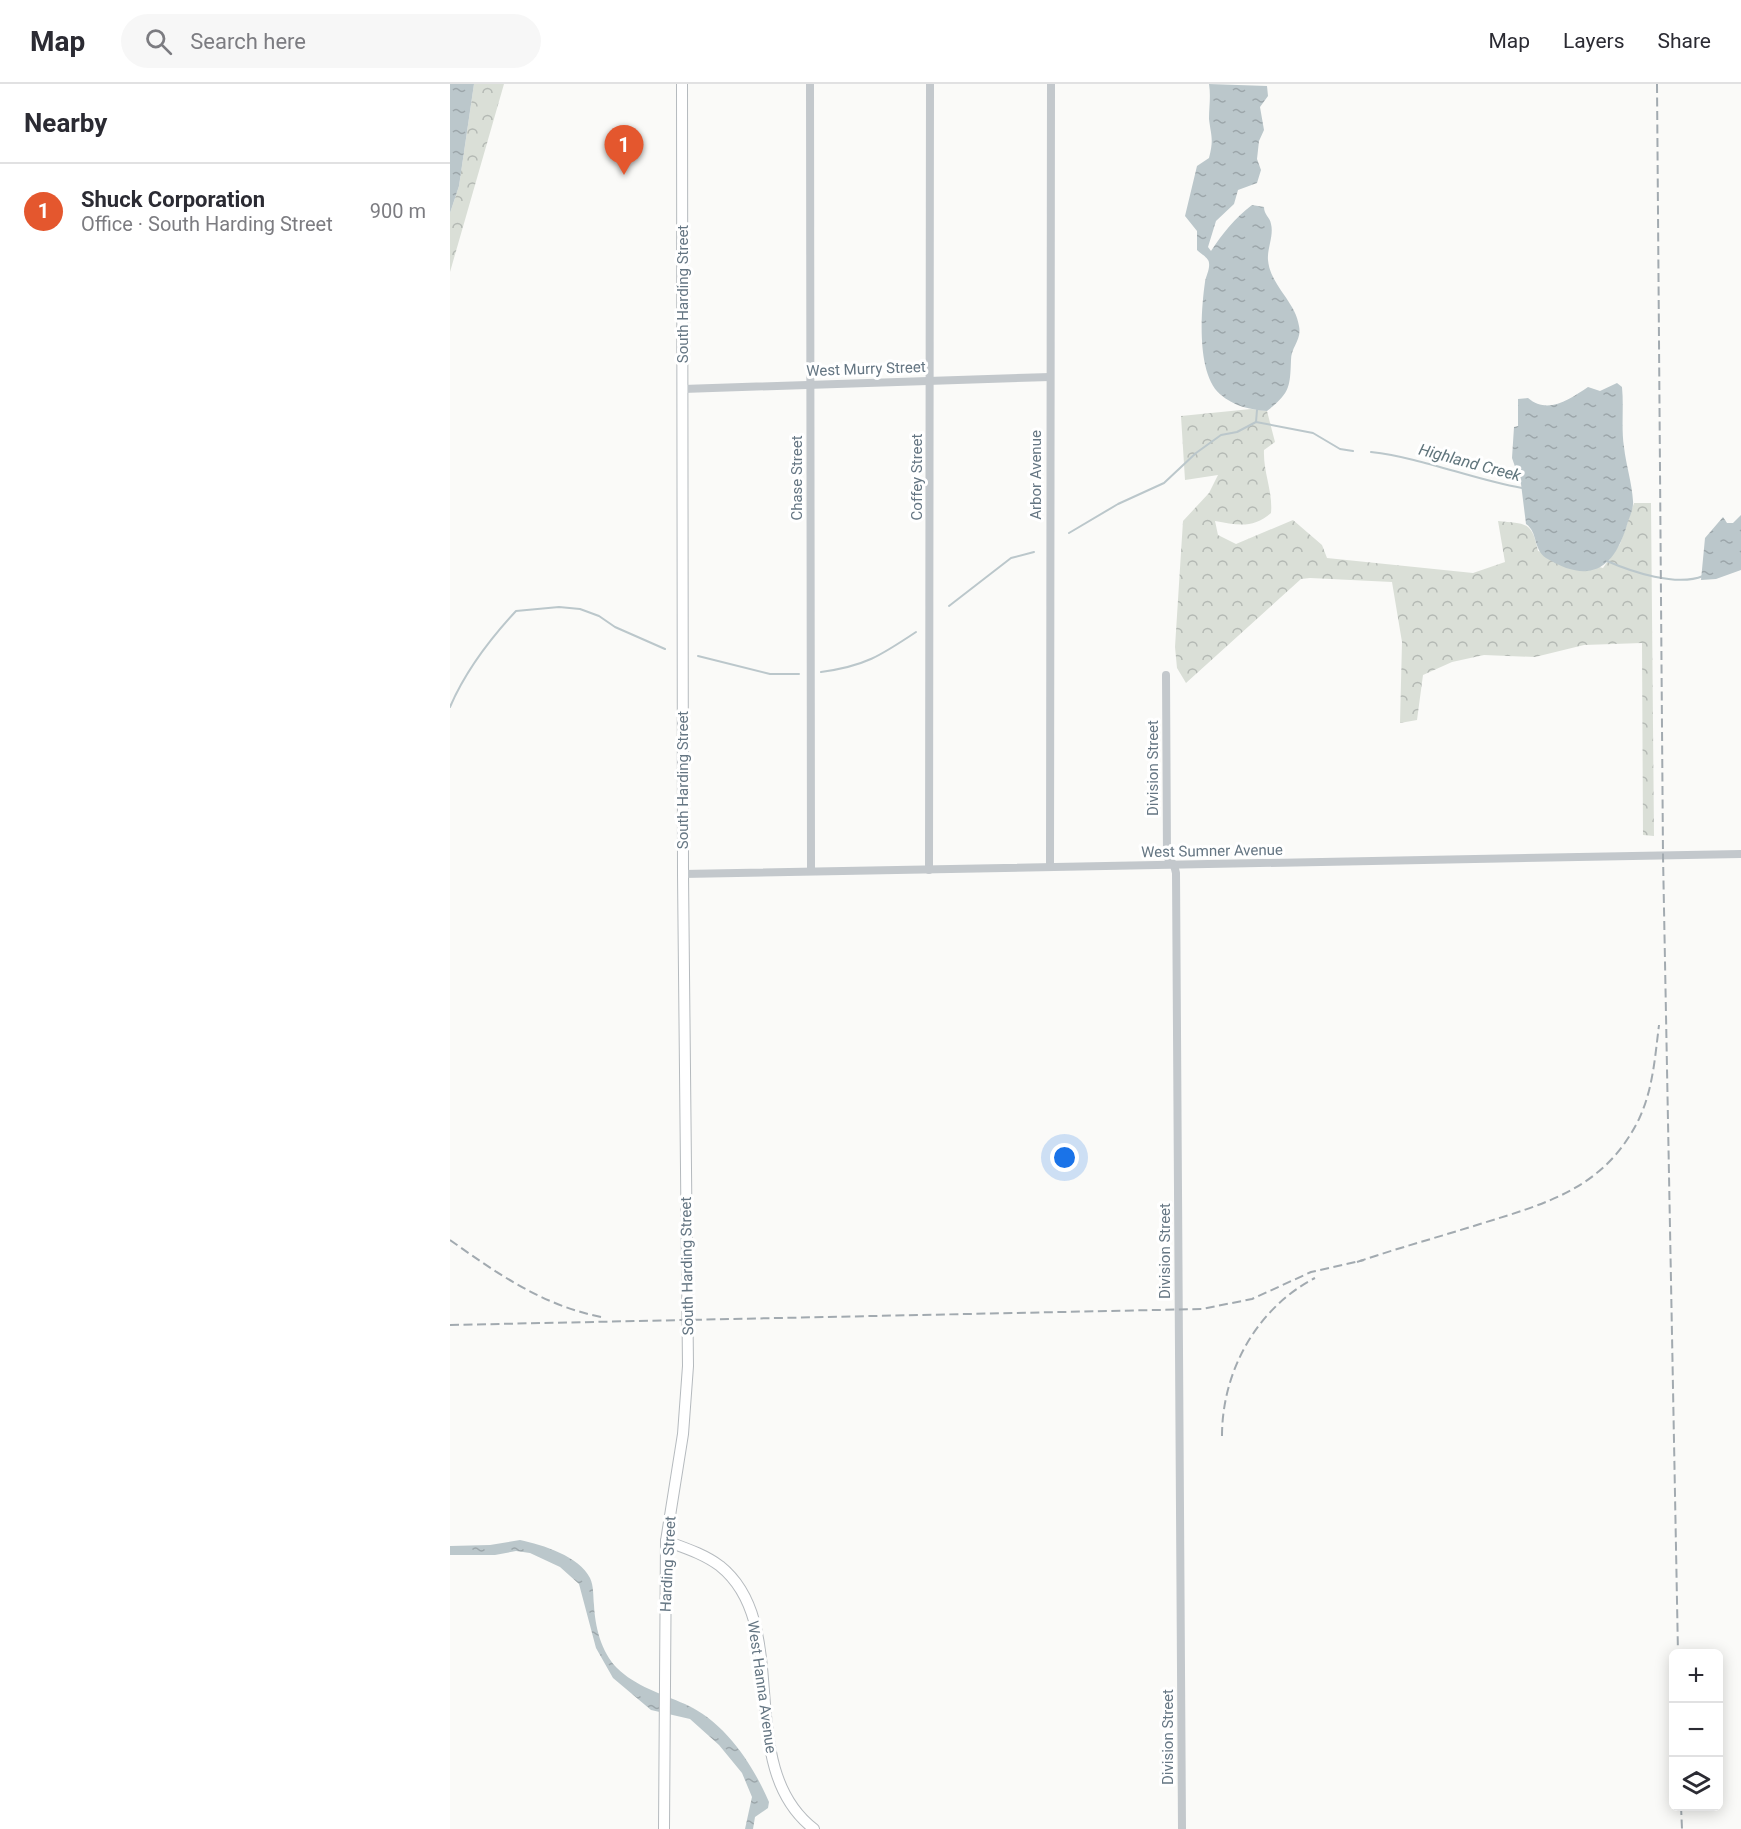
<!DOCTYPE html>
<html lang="en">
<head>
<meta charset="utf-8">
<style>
	:root { --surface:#fff; --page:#f7f7f7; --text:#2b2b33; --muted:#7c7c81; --line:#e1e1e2; --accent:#e4572e }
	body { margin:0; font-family:Roboto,sans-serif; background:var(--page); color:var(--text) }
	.controls { position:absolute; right:18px; bottom:18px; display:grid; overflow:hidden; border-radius:9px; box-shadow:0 3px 15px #0003 }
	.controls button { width:54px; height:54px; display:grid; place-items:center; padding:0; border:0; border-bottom:2px solid var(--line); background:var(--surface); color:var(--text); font:30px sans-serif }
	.you { position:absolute; left:615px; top:1074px; width:21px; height:21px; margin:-15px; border:4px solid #fff; border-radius:50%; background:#1a73e8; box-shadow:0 0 0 9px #1a73e833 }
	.badge { display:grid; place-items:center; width:39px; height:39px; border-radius:50%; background:var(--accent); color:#fff; font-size:20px; font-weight:700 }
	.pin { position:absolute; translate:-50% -50px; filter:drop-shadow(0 2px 3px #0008) }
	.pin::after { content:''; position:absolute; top:32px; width:21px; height:18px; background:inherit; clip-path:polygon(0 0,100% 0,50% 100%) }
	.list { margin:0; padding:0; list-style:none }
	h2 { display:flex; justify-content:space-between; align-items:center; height:78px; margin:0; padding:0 24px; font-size:26px }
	h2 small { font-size:20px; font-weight:400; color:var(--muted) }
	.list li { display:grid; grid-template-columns:39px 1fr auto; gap:18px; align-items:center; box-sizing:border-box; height:96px; padding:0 24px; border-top:2px solid var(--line) }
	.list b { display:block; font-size:22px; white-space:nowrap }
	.list p { margin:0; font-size:20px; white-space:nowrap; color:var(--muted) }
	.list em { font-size:20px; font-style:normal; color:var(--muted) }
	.icon { flex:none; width:33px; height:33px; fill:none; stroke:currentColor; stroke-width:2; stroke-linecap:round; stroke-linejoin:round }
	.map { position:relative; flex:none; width:1291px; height:1745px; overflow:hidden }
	header { display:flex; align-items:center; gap:36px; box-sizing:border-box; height:84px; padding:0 30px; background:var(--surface); border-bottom:2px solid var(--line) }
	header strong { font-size:28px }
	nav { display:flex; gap:33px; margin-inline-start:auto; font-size:21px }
	.search { width:420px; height:54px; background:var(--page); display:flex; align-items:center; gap:15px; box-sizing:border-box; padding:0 21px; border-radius:33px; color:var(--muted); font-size:22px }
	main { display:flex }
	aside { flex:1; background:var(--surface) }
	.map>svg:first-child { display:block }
	.forest { fill:url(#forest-crowns) }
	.water { fill:url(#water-ripples) }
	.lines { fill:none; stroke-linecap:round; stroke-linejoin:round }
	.stream { stroke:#bbc7cb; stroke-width:2 }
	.major-casing { stroke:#b5babe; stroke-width:12 }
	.minor { stroke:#c3c8cc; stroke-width:8 }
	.major { stroke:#fff; stroke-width:10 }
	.rail { stroke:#a2aab0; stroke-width:2; stroke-dasharray:9 4.5; stroke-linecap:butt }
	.labels { text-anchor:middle; stroke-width:6; stroke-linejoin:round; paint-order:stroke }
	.street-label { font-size:15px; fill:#657683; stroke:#fff }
	.water-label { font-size:16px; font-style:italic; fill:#60757c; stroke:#fff }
</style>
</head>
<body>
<header>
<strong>Map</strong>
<div class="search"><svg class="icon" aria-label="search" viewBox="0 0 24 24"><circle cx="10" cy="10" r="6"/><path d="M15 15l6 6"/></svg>Search here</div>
<nav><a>Map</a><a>Layers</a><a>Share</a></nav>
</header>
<main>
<aside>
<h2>Nearby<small></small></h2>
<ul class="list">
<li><span class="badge">1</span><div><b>Shuck Corporation</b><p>Office · South Harding Street</p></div><em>900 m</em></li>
</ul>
</aside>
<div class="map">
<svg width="1291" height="1745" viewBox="0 0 1291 1745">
	<defs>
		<pattern id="forest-crowns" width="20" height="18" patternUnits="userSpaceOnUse" patternTransform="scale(1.5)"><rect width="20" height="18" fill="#dadfd7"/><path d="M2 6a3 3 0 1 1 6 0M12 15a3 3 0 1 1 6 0" fill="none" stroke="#b4b9b4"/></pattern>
		<pattern id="water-ripples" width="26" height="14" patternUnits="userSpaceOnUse" patternTransform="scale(1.5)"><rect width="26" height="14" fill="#bbc7cb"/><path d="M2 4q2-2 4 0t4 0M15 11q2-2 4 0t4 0" fill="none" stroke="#9ca6aa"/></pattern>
	</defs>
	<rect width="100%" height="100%" fill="#fafaf8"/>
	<g class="forest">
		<path d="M24,0H54L0,188V129L9,102Z"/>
		<path d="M801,325L817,327L825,358L814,366C813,388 823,407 821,429C803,445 787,441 765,437L768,451L786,460L843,436L872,461L877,474L1023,489L1055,478L1048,437C1076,440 1082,437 1088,467L1153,484L1170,460L1184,419H1201L1204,752L1193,751L1192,559L1134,561L1085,573L1034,571L1002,578L973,591L967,636L950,639L952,558L942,498L860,494L851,495L736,599L727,584L725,563L733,437L759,409L768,391L735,396L731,332Z"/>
	</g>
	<g class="water">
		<path d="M0,0H24L9,102L0,129Z"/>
		<path d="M759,0L817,2L818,12L810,23L814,46L809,57L807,75L811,86L807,99L788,106L784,120L766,137L758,163L761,167C772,150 785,134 802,121L814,123C814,131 820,133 821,140C824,151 817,165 818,176C820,201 846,218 849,242C852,256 841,263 841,276C840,303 840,309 817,327C801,326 783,322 770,310C746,289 751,226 755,198C756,192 760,185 759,179C759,174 751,170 747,166V147L735,132L747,82L759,74C764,55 761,52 759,35C759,23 761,12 759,0Z"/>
		<path d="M1167,299L1172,303C1174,323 1171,343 1174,363C1176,381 1182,399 1183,417C1184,425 1178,436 1176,444C1162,488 1137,499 1096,474C1083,465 1088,448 1076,440L1071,400L1062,374L1064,343L1068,342V315L1078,314C1098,331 1120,315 1138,303L1150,307Z"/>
		<path d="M1291,431V486L1266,495L1251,496L1255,454L1273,433L1277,439H1283Z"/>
		<path d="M70,1456C93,1461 129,1472 140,1494C144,1502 143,1513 144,1521C145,1542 151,1568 167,1584C185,1602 212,1610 235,1620C275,1638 302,1679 319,1718L318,1724L305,1733L303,1745H295L302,1713L292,1689L269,1661L240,1635L201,1626L163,1594L146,1564L129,1500L110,1483L80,1469L66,1467L45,1471H0V1462L40,1461Z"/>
	</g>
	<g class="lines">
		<g class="stream">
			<path d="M806,338L807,326"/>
			<path d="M921,368C973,374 1021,395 1072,404"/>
			<path d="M619,449L668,420L714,399L746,369L771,351L787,348L806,338L863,349L890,365L903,367"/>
			<path d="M1157,477C1182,488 1227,503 1253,492"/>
			<path d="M499,522L561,474L584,468"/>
			<path d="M248,572L320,590H349"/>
			<path d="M371,588C415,582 430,572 466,548"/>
			<path d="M0,623C16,586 39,556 66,527L109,523L130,525L149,532L165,543L215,565"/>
		</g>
		<defs>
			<g id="major">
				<path d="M216,1457C235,1464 254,1470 270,1482C345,1542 282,1682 364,1745"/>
				<path d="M214,1745L216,1457L233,1350L238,1282L233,790L232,0"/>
			</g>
		</defs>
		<use href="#major" class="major-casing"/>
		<g class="minor">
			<path d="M360,0L361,787"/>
			<path d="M233,305L600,293"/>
			<path d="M716,591L717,773L724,781L726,789L732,1745"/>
			<path d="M600,783L601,0"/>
			<path d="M479,786L480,0"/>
			<path d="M233,790L1291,770"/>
		</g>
		<use href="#major" class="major"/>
		<g class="rail">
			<path d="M1207,0L1213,771L1228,1570"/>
			<path d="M0,1156C48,1190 92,1221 151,1233"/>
			<path d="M907,1178C948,1164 989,1153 1030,1140C1098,1119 1155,1104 1189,1035C1203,1005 1205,973 1209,941"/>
			<path d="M0,1241L752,1225L802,1215L861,1188L914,1176"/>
			<path d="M772,1352C772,1287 807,1224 865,1194"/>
			<path d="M1231,1722L1232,1745"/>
		</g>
	</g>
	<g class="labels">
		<g class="street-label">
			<text transform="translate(233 210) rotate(-90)" y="5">South Harding Street</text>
			<text transform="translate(416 285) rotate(-2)" y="5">West Murry Street</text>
			<text transform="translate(586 391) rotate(-90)" y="5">Arbor Avenue</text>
			<text transform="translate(467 393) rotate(-90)" y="5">Coffey Street</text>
			<text transform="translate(347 394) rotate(-90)" y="5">Chase Street</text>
			<text transform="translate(703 684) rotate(-90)" y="5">Division Street</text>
			<text transform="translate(233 696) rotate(-90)" y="5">South Harding Street</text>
			<text transform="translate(762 767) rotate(-1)" y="5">West Sumner Avenue</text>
			<text transform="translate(715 1167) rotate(-90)" y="5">Division Street</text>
			<text transform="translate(237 1182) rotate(-91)" y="5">South Harding Street</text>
			<text transform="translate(218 1480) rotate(-87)" y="5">Harding Street</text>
			<text transform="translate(312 1603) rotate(82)" y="5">West Hanna Avenue</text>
			<text transform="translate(718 1653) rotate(-90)" y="5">Division Street</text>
		</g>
		<g class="water-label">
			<text transform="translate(1020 378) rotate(15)" y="6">Highland Creek</text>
		</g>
	</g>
</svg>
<div class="controls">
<button>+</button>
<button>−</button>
<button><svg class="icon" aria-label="layers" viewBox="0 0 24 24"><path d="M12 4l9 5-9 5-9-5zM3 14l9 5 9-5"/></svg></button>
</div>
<div class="you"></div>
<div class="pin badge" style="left:174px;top:91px">1</div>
</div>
</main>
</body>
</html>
